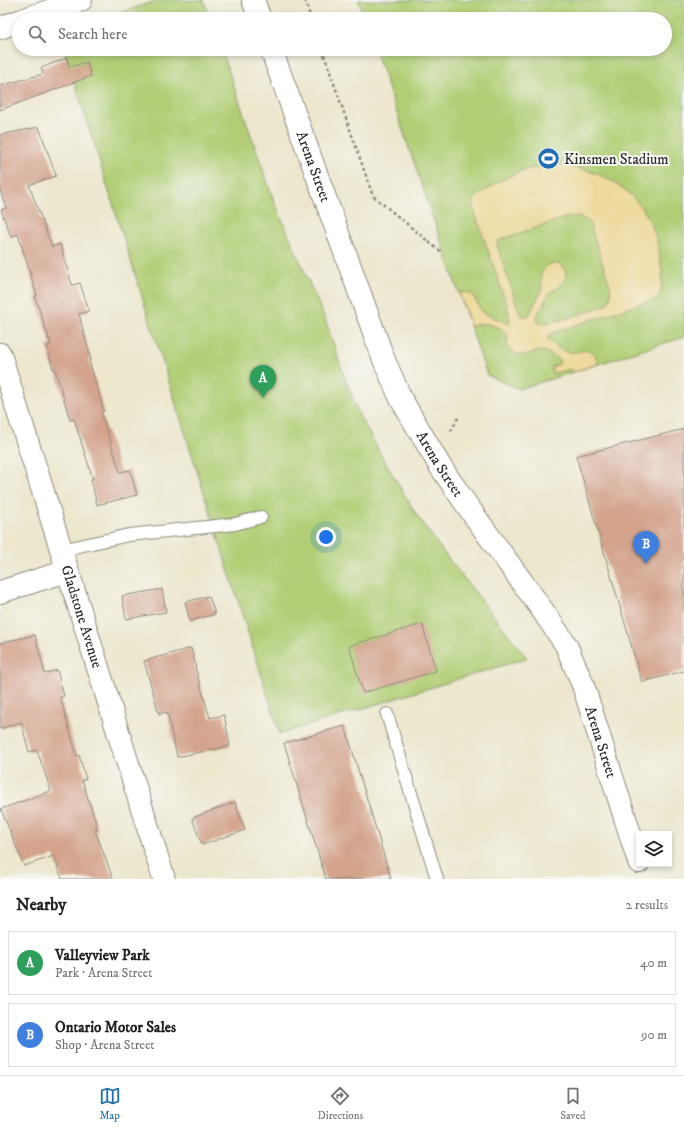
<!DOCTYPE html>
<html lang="en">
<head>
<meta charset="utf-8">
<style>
	:root { --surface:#fff; --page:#f2f2f2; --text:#202124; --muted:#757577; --line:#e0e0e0; --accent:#1f6fb2 }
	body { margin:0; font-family:"IM FELL DW Pica",serif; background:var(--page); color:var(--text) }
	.controls { position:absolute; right:12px; bottom:12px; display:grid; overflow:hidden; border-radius:0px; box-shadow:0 2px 6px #0003 }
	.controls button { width:36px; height:36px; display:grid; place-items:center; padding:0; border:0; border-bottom:1px solid var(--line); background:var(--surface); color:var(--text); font:20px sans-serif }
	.you { position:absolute; left:326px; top:537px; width:14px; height:14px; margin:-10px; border:3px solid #fff; border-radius:50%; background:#1a73e8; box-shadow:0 0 0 6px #1a73e833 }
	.badge { display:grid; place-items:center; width:26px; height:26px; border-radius:50%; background:var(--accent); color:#fff; font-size:13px; font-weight:700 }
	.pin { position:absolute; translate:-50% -33px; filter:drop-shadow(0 1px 2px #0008) }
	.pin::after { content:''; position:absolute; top:21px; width:14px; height:12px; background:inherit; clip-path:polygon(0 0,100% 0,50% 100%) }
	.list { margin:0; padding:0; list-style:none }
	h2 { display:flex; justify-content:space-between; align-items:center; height:52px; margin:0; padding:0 16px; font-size:17px }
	h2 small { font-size:13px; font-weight:400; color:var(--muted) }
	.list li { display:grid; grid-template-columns:26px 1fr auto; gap:12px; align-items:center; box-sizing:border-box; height:64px; margin:0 8px 8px; padding:0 8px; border:1px solid var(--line); border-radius:0px }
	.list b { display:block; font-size:15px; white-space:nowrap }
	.list p { margin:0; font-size:13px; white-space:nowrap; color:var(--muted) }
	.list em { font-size:13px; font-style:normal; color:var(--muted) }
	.icon { flex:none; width:22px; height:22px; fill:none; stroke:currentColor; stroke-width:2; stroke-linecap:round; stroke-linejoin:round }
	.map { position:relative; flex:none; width:684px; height:879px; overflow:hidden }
	.search { position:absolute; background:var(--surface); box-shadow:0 2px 6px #0003; left:12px; right:12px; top:12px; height:44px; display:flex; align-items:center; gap:10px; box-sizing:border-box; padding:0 14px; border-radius:22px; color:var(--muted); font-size:15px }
	.sheet { height:196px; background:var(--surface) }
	nav { display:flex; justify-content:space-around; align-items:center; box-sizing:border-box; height:56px; border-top:1px solid var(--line); background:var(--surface); font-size:11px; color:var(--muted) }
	nav a { display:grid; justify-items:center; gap:2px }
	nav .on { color:var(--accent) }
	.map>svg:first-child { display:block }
	.green { fill:#b1ce75; stroke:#6e7c50 }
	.sand { fill:#eeda9e; stroke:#8c8264; fill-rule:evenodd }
	.building { fill:#d3a38c }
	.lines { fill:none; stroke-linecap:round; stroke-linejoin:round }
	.lane-casing { stroke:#8c897c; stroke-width:14 }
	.street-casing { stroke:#8c897c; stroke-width:24 }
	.path { stroke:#8c897c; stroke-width:2.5; stroke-dasharray:3 3; stroke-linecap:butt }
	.lane { stroke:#fff; stroke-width:12 }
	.street { stroke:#fff; stroke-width:22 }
	.labels { text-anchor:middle; stroke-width:4; stroke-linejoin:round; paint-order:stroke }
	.poi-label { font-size:15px; fill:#2b2b2b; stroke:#f6f6f2; text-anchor:start }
	.street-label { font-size:15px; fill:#2b2b2b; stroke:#f6f6f2 }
</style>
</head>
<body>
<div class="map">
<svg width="684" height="879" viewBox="0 0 684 879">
	<rect width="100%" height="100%" fill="#f6f6f2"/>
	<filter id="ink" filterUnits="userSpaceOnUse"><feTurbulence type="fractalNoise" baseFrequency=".025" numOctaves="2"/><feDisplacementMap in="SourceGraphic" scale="8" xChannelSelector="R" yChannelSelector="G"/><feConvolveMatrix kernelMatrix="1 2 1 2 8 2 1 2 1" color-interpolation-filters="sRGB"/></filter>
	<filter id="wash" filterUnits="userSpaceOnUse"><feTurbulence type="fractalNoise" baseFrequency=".012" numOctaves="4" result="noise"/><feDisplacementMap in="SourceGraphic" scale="16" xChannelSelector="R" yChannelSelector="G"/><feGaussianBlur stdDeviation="0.9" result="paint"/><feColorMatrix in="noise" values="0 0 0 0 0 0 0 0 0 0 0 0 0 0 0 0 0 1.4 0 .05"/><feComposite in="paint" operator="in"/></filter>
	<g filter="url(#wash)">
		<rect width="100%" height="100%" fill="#ede7ce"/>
		<g class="green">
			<path d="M159,0H204L210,19H100Z"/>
			<path d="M358,0H684V337L519,389L487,375L375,49H665V19H365Z"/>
			<path d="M64,49H221L274,201L325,319L346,381L359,415L380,453L416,514L444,553L527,658L280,734Z"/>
		</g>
		<path class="sand" d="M561,165C596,170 629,184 647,216C656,231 659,249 661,266C663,273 663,293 658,298L552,333L548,336V340C554,344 561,351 568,352C584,354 592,341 598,364L573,372L571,369L554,373L552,372V367L559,364L560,361C557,358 554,356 550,354C535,345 529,361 515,353C506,349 508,343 507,335C505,328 486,322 479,324C476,324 473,326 471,327L459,293L466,292L472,294L482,312L509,324L510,319L507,305L473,207L474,199C505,176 522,166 561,165ZM573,216H578L589,222L610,286L611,295L607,305C592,309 553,326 539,323L536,318L550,292L558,288L565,281L566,271L560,264H549L542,271L541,275L542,289L530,314C526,317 524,317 520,315L497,245L498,241L502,239L567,217Z"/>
		<g id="blocks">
			<g class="building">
				<path d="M67,58L70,67L87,62L91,76L0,110V86L43,74L41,68Z"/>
				<path d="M39,127L56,176L29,185L52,247L60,244L72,285L80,283L89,311L79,314L91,360H89L104,411L101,412L120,472L130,470L137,495L97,505L91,479H93L74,419L70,420L55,369H53L47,346L51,345L35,297L37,296L18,234L11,237L1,210L6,208L0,190V135Z"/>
				<path d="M684,429V671L642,682L576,456Z"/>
				<path d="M162,589L166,612L126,619L122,596Z"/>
				<path d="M209,596L215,614L190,621L185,602Z"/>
				<path d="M422,624L436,671L363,693L349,646Z"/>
				<path d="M35,635L45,674L57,670L64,696L60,697L77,756L79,755L86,779L82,780L98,829L95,830L113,879H62L54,856L24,866L1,809L51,791L37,750L29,752L21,722L0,729V643Z"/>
				<path d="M191,648L196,666L195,667L210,718L224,715L230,746L177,757L167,712L159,714L144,661Z"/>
				<path d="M345,726L391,879H326L284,743Z"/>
				<path d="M235,802L245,830L202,845L192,818Z"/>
			</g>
		</g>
	</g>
	<g filter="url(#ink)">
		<use href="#blocks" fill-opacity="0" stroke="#8c897c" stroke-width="1"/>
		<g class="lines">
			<defs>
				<g id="lane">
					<path d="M61,550L129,535L235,524L261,517"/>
					<path d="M387,714L437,879"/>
				</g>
				<g id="street">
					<path d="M253,0L260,19"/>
					<path d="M25,19L81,0"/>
					<path d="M0,28L19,21"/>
					<path id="s1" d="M271,49L384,360L401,399L440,466L468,507L543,611L566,645L583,685L639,862"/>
					<path id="s2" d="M0,354L164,879"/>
					<path d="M0,592L67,571"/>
				</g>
			</defs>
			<use href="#lane" class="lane-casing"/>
			<use href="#street" class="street-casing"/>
			<g class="path">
				<path d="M305,0L311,19"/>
				<path d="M322,49L373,196L441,252"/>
				<path d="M451,431L459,416"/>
			</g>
			<use href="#lane" class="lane"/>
			<use href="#street" class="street"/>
		</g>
	</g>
	<defs>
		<symbol id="stadium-disc" viewBox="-11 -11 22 22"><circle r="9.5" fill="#1f6fb2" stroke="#f6f6f2"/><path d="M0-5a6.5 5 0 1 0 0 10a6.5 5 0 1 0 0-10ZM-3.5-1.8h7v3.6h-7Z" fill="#fff"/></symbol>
	</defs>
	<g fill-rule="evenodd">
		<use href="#stadium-disc" x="536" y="146" width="25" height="25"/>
	</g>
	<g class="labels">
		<g class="poi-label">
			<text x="564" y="164">Kinsmen Stadium</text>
		</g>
		<g class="street-label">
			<text dy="5" stroke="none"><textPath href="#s1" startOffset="125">Arena Street</textPath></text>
			<text dy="5" stroke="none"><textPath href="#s1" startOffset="449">Arena Street</textPath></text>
			<text dy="5" stroke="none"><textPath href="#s2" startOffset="275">Gladstone Avenue</textPath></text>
			<text dy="5" stroke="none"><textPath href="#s1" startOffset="773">Arena Street</textPath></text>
		</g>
	</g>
</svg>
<div class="controls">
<button><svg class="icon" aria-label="layers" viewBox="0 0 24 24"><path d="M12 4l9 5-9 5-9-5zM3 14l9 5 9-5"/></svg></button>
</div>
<div class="you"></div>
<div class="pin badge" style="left:263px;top:398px;background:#2e9e5b">A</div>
<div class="pin badge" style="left:646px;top:564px;background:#3f7fe0">B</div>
<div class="search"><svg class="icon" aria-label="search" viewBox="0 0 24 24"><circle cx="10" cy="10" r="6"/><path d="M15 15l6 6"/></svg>Search here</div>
</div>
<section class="sheet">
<h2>Nearby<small>2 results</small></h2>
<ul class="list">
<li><span class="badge" style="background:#2e9e5b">A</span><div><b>Valleyview Park</b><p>Park · Arena Street</p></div><em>40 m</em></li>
<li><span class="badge" style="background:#3f7fe0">B</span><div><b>Ontario Motor Sales</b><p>Shop · Arena Street</p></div><em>90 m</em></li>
</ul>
</section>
<nav>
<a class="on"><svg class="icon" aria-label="map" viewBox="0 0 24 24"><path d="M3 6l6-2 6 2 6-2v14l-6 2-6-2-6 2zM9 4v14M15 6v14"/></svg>Map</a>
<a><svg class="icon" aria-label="directions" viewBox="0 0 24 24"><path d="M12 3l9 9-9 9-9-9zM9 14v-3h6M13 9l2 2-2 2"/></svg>Directions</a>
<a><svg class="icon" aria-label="saved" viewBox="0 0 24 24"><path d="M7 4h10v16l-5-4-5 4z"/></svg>Saved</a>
</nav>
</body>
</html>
